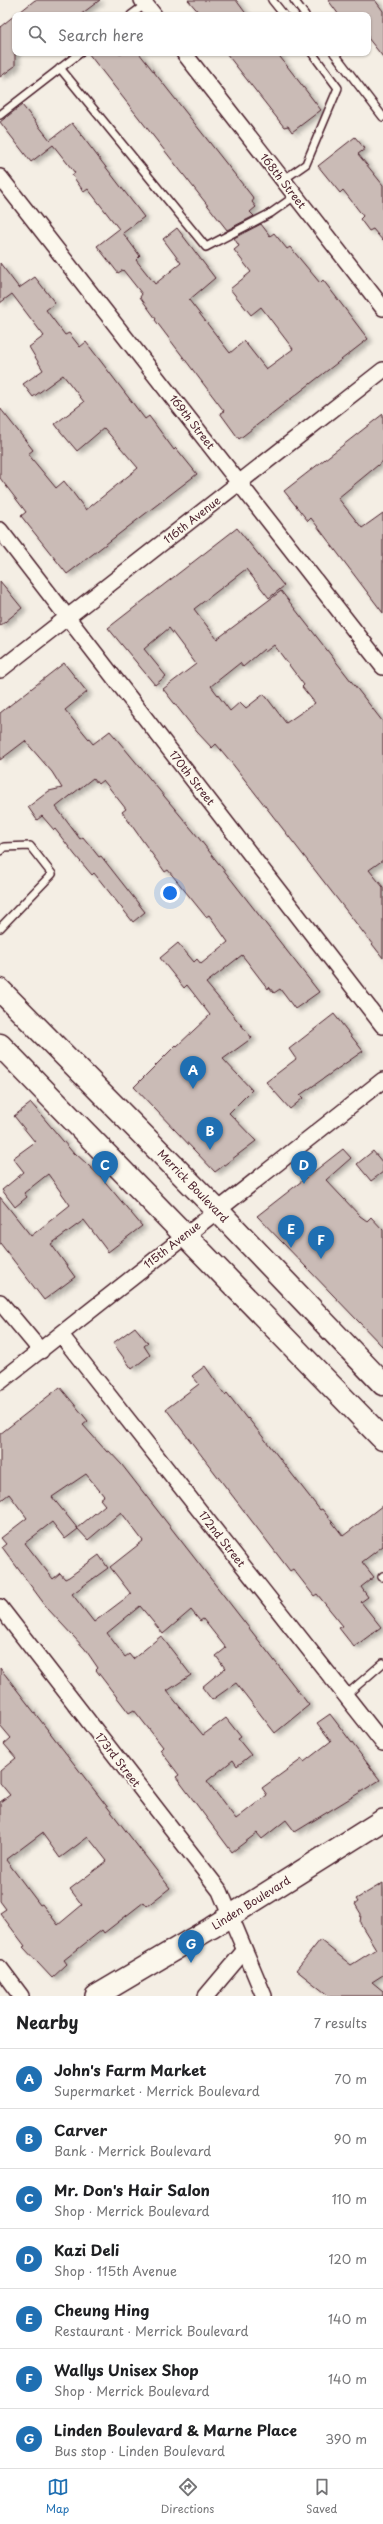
<!DOCTYPE html>
<html lang="en">
<head>
<meta charset="utf-8">
<style>
	:root { --surface:#fff; --page:#f6f6f6; --text:#202124; --muted:#757577; --line:#e0e0e0; --accent:#1f6fb2 }
	body { margin:0; font-family:"Playpen Sans",sans-serif; background:var(--page); color:var(--text) }
	.you { position:absolute; left:170px; top:893px; width:14px; height:14px; margin:-10px; border:3px solid #fff; border-radius:50%; background:#1a73e8; box-shadow:0 0 0 6px #1a73e833 }
	.badge { display:grid; place-items:center; width:26px; height:26px; border-radius:50%; background:var(--accent); color:#fff; font-size:13px; font-weight:700 }
	.pin { position:absolute; translate:-50% -33px; filter:drop-shadow(0 1px 2px #0008) }
	.pin::after { content:''; position:absolute; top:21px; width:14px; height:12px; background:inherit; clip-path:polygon(0 0,100% 0,50% 100%) }
	.list { margin:0; padding:0; list-style:none }
	h2 { display:flex; justify-content:space-between; align-items:center; height:52px; margin:0; padding:0 16px; font-size:17px }
	h2 small { font-size:13px; font-weight:400; color:var(--muted) }
	.list li { display:grid; grid-template-columns:26px 1fr auto; gap:12px; align-items:center; box-sizing:border-box; height:60px; padding:0 16px; border-top:1px solid var(--line) }
	.list b { display:block; font-size:15px; white-space:nowrap }
	.list p { margin:0; font-size:13px; white-space:nowrap; color:var(--muted) }
	.list em { font-size:13px; font-style:normal; color:var(--muted) }
	.icon { flex:none; width:22px; height:22px; fill:none; stroke:currentColor; stroke-width:2; stroke-linecap:round; stroke-linejoin:round }
	.map { position:relative; flex:none; width:383px; height:1996px; overflow:hidden }
	.search { position:absolute; background:var(--surface); box-shadow:0 1px 3px #0004; left:12px; right:12px; top:12px; height:44px; display:flex; align-items:center; gap:10px; box-sizing:border-box; padding:0 14px; border-radius:8px; color:var(--muted); font-size:15px }
	.sheet { height:472px; background:var(--surface) }
	nav { display:flex; justify-content:space-around; align-items:center; box-sizing:border-box; height:56px; border-top:1px solid var(--line); background:var(--surface); font-size:11px; color:var(--muted) }
	nav a { display:grid; justify-items:center; gap:2px }
	nav .on { color:var(--accent) }
	.map>svg:first-child { display:block }
	.building { fill:#cabbb6; stroke:#4a1f2b; fill-rule:evenodd; filter:url(#shadow) }
	.lines { fill:none; stroke-linecap:round; stroke-linejoin:round }
	.lane-casing { stroke:#4a1f2b; stroke-width:10 }
	.street-casing { stroke:#4a1f2b; stroke-width:18 }
	.secondary-casing { stroke:#4a1f2b; stroke-width:24 }
	.primary-casing { stroke:#4a1f2b; stroke-width:25 }
	.lane { stroke:#fbf7ec; stroke-width:7 }
	.street { stroke:#fbf7ec; stroke-width:15 }
	.secondary { stroke:#fbf7ec; stroke-width:21 }
	.primary { stroke:#fbf7ec; stroke-width:22 }
	.labels { text-anchor:middle; stroke-width:4; stroke-linejoin:round; paint-order:stroke }
	.street-label { font-size:11px; fill:#4a1f2b; stroke:#fbf7ec }
</style>
</head>
<body>
<div class="map">
<svg width="383" height="1996" viewBox="0 0 383 1996">
	<defs>
		<filter id="shadow"><feDropShadow dx="4.5" dy="2.5" stdDeviation="2" flood-color="#0004"/></filter>
	</defs>
	<rect width="100%" height="100%" fill="#f4eee4"/>
	<filter id="ink" filterUnits="userSpaceOnUse"><feTurbulence type="fractalNoise" baseFrequency=".025" numOctaves="2"/><feDisplacementMap in="SourceGraphic" scale="8" xChannelSelector="R" yChannelSelector="G"/><feConvolveMatrix kernelMatrix="1 2 1 2 8 2 1 2 1" color-interpolation-filters="sRGB"/></filter>
	<g filter="url(#ink)">
		<g class="building">
			<path d="M35,0H100L80,15H16Z"/>
			<path d="M188,0H236L247,15H201Z"/>
			<path d="M328,0H375L383,11V57L368,38V15H339Z"/>
			<path d="M15,15V66L0,77V27Z"/>
			<path d="M88,53H139L251,195L254,199L252,202L256,207L250,212L254,216L227,230Z"/>
			<path d="M226,53H277L321,110L292,132L288,126L284,127Z"/>
			<path d="M22,105L50,140L72,123L144,217L123,233L140,256L136,260L155,284L181,263L163,239L177,228L215,278L189,300L230,353L244,341L266,369L293,349L261,307L251,315L230,289L251,272L234,250L239,246L234,238L261,224L270,236L274,233L287,249L290,247L320,283L323,280L368,339L239,439L220,413L224,411L155,320L156,319L140,297L142,294L123,270L118,273L97,246L119,229L88,189L84,192L72,175L75,173L53,145L31,162L0,122Z"/>
			<path d="M355,137L365,149L358,154L383,185V241L373,229L369,231L360,219L363,216L343,190L340,193L318,166Z"/>
			<path d="M0,263L19,288L35,277L55,303L46,310L65,335L69,333L80,347L86,342L145,419L149,416L174,450L176,448L197,474L67,574L21,516L26,512L0,478V408L33,450L28,454L56,488L64,481L86,510L138,468L104,428L77,451L61,432L55,424L84,402L63,375L33,397L23,384L43,370L29,347L44,336L12,294L0,303Z"/>
			<path d="M383,414V461L338,498L362,528L383,513V613L311,518L308,521L284,491Z"/>
			<path d="M237,528L284,586L269,598L246,569L194,609L217,639L281,591L383,722V860L369,870L383,887V958L231,762L216,744L212,748L197,732L163,689L196,664L169,628L144,649L166,676L155,685L108,628ZM274,645L304,685L302,687L315,703L286,723L264,694L246,708L240,702L230,711L211,686L240,663L243,667L264,649L265,652Z"/>
			<path d="M0,581L22,608L0,626Z"/>
			<path d="M64,663L87,692L65,710L93,744L110,731L194,832L319,992L295,1009L280,989L274,993L269,987L268,989L242,955L206,983L252,1038L223,1059L252,1090L229,1113L256,1141L215,1172L134,1087L176,1045L177,1046L210,1015L187,985L184,988L160,958L178,943L194,962L197,959L201,964L228,942L209,915L206,917L168,870L165,872L122,812L126,809L103,780L98,784L93,778L56,807L80,839L83,837L99,857L101,856L145,912L133,922L94,873L92,875L75,855L55,829L54,830L42,816L37,820L28,807L49,791L62,788L52,772L25,741L0,760V713Z"/>
			<path d="M334,1014L363,1051L300,1095L303,1098L290,1109L266,1082L296,1059L289,1049Z"/>
			<path d="M31,1103L74,1154L75,1153L101,1177L142,1226L108,1252L84,1220L51,1244L75,1277L44,1300L0,1243V1197L31,1236L70,1205L48,1174L24,1193L27,1197L15,1207L2,1190L24,1172L13,1158L35,1142L14,1116Z"/>
			<path d="M343,1149L351,1158L326,1180L360,1216L367,1221L371,1217L383,1230V1347L257,1216Z"/>
			<path d="M373,1151L383,1163V1172L371,1181L357,1164Z"/>
			<path d="M135,1327L148,1343L144,1346L150,1355L132,1369L113,1343Z"/>
			<path d="M205,1366L225,1395L227,1393L247,1419L248,1418L320,1510L322,1509L343,1536L383,1505V1546L362,1562L374,1577L361,1587L368,1597L361,1602L381,1627L354,1647L339,1628L343,1626L317,1594L314,1596L293,1569L290,1571L166,1409L199,1384L192,1376Z"/>
			<path d="M60,1387L88,1421L83,1425L107,1452L109,1451L122,1465L309,1705L275,1733L236,1683L212,1700L202,1687L225,1668L216,1656L226,1648L203,1619L200,1621L191,1610L163,1634L140,1606L107,1633L125,1657L129,1654L133,1659L161,1636L191,1675L167,1691L193,1723L203,1735L226,1718L241,1737L238,1739L251,1755L237,1766L233,1760L207,1781L236,1819L267,1795L262,1788L302,1759L304,1762L331,1741L317,1723L330,1714L380,1780L295,1832L286,1820L262,1839L257,1833L232,1852L176,1777L179,1775L160,1750L163,1747L134,1710L129,1713L96,1670L98,1668L85,1649L48,1609L2,1547L6,1544L1,1538L27,1518L9,1494L0,1501V1434ZM86,1474L104,1496L100,1499L105,1505L77,1528L88,1540L121,1512L143,1541L110,1567L131,1594L94,1622L72,1594L108,1568L99,1555L69,1577L65,1579L60,1573L53,1579L25,1543L52,1522L65,1539L78,1529L52,1497Z"/>
			<path d="M0,1668L170,1888L147,1906L144,1902L104,1933L102,1930L64,1960L67,1964L52,1978L23,1947L25,1946L0,1913L6,1909L0,1901V1802L10,1795L0,1783V1771L16,1758L4,1744L11,1738L0,1725ZM42,1833L60,1858L88,1837L107,1861L70,1889L82,1905L58,1925L42,1904L40,1905L6,1860Z"/>
			<path d="M383,1883V1975L372,1982L383,1991V1996H329L296,1970L320,1940L351,1965L376,1949L360,1923L361,1914L355,1904L358,1902L356,1899Z"/>
		</g>
		<g class="lines">
			<defs>
				<g id="lane">
					<path d="M272,0L284,15"/>
					<path d="M294,0L305,15"/>
					<path d="M131,15L146,4"/>
					<path d="M334,53L383,117"/>
					<path d="M60,68L206,247L271,213L295,196"/>
					<path d="M0,115L80,53"/>
					<path d="M283,180L306,164L338,88L312,53"/>
					<path d="M0,851L4,847L30,846L52,874L0,928"/>
					<path d="M382,1577L383,1576"/>
					<path d="M345,1696L383,1663"/>
				</g>
				<g id="street">
					<path d="M142,0L154,15"/>
					<path d="M184,53L383,308"/>
					<path d="M0,177L383,667"/>
					<path d="M0,530L383,1026"/>
					<path d="M0,670L383,370"/>
					<path d="M0,1302L41,1351"/>
					<path d="M61,1335L383,1743"/>
					<path d="M0,1382L383,1080"/>
					<path d="M0,1607L220,1891L264,1996"/>
					<path d="M0,1968L21,1996"/>
					<path d="M206,1996L244,1951"/>
				</g>
				<path id="secondary" d="M96,1996L211,1928L383,1820"/>
				<g id="primary">
					<path d="M0,990L217,1210L383,1384"/>
					<path d="M0,1045L383,1439"/>
				</g>
			</defs>
			<use href="#lane" class="lane-casing"/>
			<use href="#street" class="street-casing"/>
			<use href="#secondary" class="secondary-casing"/>
			<use href="#primary" class="primary-casing"/>
			<use href="#lane" class="lane"/>
			<use href="#street" class="street"/>
			<use href="#secondary" class="secondary"/>
			<use href="#primary" class="primary"/>
		</g>
	</g>
	<g class="labels">
		<g class="street-label">
			<text transform="translate(283 181) rotate(52)" y="4">168th Street</text>
			<text transform="translate(192 422) rotate(52)" y="4">169th Street</text>
			<text transform="translate(192 520) rotate(-38)" y="4">116th Avenue</text>
			<text transform="translate(192 778) rotate(52)" y="4">170th Street</text>
			<text transform="translate(193 1186) rotate(46)" y="4">Merrick Boulevard</text>
			<text transform="translate(172 1245) rotate(-38)" y="4">115th Avenue</text>
			<text transform="translate(222 1539) rotate(52)" y="4">172nd Street</text>
			<text transform="translate(118 1760) rotate(52)" y="4">173rd Street</text>
			<text transform="translate(251 1903) rotate(-32)" y="4">Linden Boulevard</text>
		</g>
	</g>
</svg>
<div class="you"></div>
<div class="pin badge" style="left:193px;top:1089px">A</div>
<div class="pin badge" style="left:210px;top:1150px">B</div>
<div class="pin badge" style="left:105px;top:1184px">C</div>
<div class="pin badge" style="left:304px;top:1184px">D</div>
<div class="pin badge" style="left:291px;top:1248px">E</div>
<div class="pin badge" style="left:321px;top:1259px">F</div>
<div class="pin badge" style="left:191px;top:1963px">G</div>
<div class="search"><svg class="icon" aria-label="search" viewBox="0 0 24 24"><circle cx="10" cy="10" r="6"/><path d="M15 15l6 6"/></svg>Search here</div>
</div>
<section class="sheet">
<h2>Nearby<small>7 results</small></h2>
<ul class="list">
<li><span class="badge">A</span><div><b>John's Farm Market</b><p>Supermarket · Merrick Boulevard</p></div><em>70 m</em></li>
<li><span class="badge">B</span><div><b>Carver</b><p>Bank · Merrick Boulevard</p></div><em>90 m</em></li>
<li><span class="badge">C</span><div><b>Mr. Don's Hair Salon</b><p>Shop · Merrick Boulevard</p></div><em>110 m</em></li>
<li><span class="badge">D</span><div><b>Kazi Deli</b><p>Shop · 115th Avenue</p></div><em>120 m</em></li>
<li><span class="badge">E</span><div><b>Cheung Hing</b><p>Restaurant · Merrick Boulevard</p></div><em>140 m</em></li>
<li><span class="badge">F</span><div><b>Wallys Unisex Shop</b><p>Shop · Merrick Boulevard</p></div><em>140 m</em></li>
<li><span class="badge">G</span><div><b>Linden Boulevard &amp; Marne Place</b><p>Bus stop · Linden Boulevard</p></div><em>390 m</em></li>
</ul>
</section>
<nav>
<a class="on"><svg class="icon" aria-label="map" viewBox="0 0 24 24"><path d="M3 6l6-2 6 2 6-2v14l-6 2-6-2-6 2zM9 4v14M15 6v14"/></svg>Map</a>
<a><svg class="icon" aria-label="directions" viewBox="0 0 24 24"><path d="M12 3l9 9-9 9-9-9zM9 14v-3h6M13 9l2 2-2 2"/></svg>Directions</a>
<a><svg class="icon" aria-label="saved" viewBox="0 0 24 24"><path d="M7 4h10v16l-5-4-5 4z"/></svg>Saved</a>
</nav>
</body>
</html>
